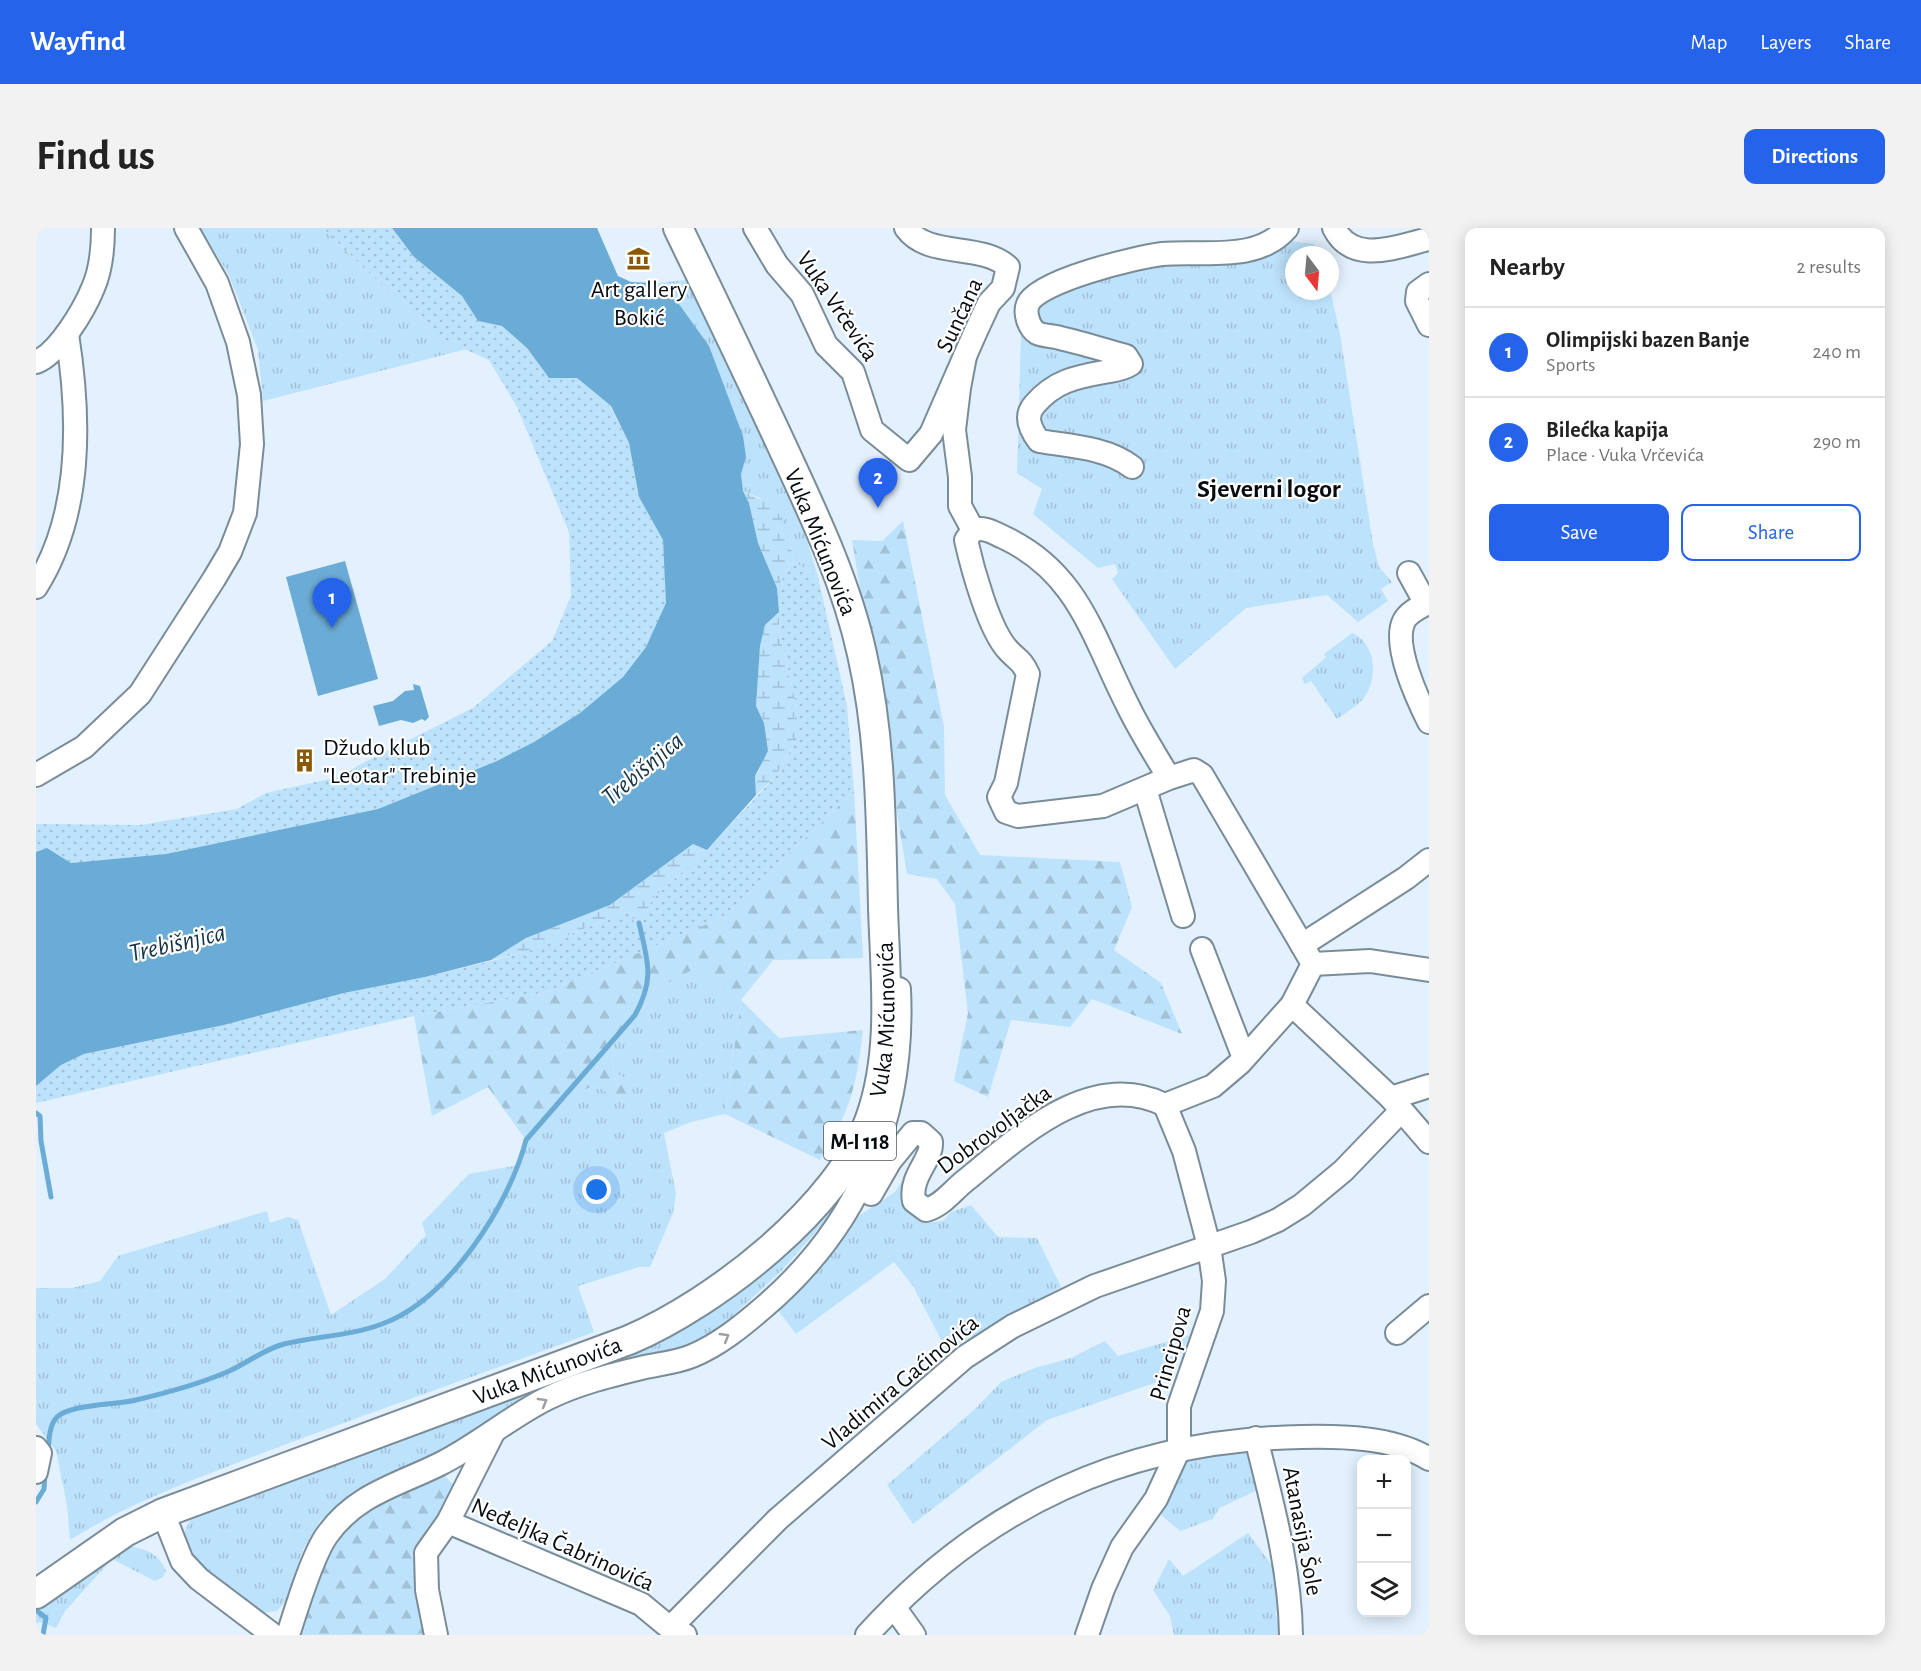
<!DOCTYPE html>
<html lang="en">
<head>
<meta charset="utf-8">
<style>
	:root { --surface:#fff; --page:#f2f2f2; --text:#222; --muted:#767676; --line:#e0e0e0; --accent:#2563eb }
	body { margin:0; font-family:"Alegreya Sans",sans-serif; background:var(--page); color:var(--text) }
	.controls { position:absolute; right:18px; bottom:18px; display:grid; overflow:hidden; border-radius:12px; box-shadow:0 3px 15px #0003 }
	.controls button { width:54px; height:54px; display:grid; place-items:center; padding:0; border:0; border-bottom:2px solid var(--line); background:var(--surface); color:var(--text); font:30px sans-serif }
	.compass { position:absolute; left:1249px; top:18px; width:54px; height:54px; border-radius:50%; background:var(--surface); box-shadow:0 3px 15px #0003; rotate:164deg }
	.you { position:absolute; left:561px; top:962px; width:21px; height:21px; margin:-15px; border:4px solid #fff; border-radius:50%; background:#1a73e8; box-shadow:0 0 0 9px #1a73e833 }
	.badge { display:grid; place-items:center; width:39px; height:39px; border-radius:50%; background:var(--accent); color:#fff; font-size:20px; font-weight:700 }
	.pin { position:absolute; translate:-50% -50px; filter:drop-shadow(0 2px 3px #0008) }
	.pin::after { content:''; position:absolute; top:32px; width:21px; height:18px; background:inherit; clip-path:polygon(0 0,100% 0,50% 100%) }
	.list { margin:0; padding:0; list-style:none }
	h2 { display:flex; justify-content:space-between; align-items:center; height:78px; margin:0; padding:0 24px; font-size:26px }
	h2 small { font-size:20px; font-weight:400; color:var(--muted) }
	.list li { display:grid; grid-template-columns:39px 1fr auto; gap:18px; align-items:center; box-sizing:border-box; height:90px; padding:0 24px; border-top:2px solid var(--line) }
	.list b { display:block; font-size:22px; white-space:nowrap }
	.list p { margin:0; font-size:20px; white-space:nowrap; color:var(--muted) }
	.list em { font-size:20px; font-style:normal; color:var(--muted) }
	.actions { display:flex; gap:12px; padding:18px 24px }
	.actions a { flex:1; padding:14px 0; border:2px solid var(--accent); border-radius:12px; text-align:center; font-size:21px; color:var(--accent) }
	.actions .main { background:var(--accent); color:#fff }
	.icon { flex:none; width:33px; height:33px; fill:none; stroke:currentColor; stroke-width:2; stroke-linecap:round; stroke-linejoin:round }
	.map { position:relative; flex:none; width:1393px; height:1407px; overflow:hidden; border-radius:12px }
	header { display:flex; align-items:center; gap:36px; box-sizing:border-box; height:84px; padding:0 30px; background:var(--accent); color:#fff }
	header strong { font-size:28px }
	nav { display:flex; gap:33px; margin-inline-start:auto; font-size:21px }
	.intro { display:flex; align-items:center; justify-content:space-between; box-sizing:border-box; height:144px; padding:0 36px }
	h1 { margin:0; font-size:42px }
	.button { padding:15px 27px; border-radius:12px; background:var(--accent); color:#fff; font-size:21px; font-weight:700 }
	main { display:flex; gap:36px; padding:0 36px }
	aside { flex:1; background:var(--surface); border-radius:12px; box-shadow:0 3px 15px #0003 }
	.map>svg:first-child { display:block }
	.grass { fill:url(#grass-tufts) }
	.forest { fill:url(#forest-firs) }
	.wetland { fill:url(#wetland-marsh) }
	.park { fill:url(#park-dots) }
	.water { fill:#6bacd6 }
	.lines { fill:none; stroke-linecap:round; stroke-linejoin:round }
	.stream { stroke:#6bacd6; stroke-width:5 }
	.minor-casing { stroke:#7a8c98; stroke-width:26 }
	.major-casing { stroke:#7a8c98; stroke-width:32 }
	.minor { stroke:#fff; stroke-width:22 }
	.major { stroke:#fff; stroke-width:28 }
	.oneway { stroke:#9b9ea0 }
	.labels { text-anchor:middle; stroke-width:4.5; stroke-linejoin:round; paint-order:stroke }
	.shield { fill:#fff; stroke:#515558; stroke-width:1.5 }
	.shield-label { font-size:22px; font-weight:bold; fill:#060c11 }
	.poi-label { font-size:24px; fill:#060c11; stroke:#fff }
	.street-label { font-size:24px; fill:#060c11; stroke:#fff }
	.neighbourhood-label { font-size:26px; font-weight:bold; fill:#060c11; stroke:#fff }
	.water-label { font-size:26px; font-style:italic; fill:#163446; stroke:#fff }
</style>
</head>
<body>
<header>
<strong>Wayfind</strong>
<nav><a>Map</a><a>Layers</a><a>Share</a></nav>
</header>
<div class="intro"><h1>Find us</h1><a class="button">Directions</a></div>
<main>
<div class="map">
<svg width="1393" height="1407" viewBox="0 0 1393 1407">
	<defs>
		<pattern id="grass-tufts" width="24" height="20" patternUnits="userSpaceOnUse" patternTransform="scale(1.5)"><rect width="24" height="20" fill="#bde2fb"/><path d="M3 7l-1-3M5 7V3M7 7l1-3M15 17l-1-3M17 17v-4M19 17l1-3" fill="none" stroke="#a1c1d6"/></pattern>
		<pattern id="forest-firs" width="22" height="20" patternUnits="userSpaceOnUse" patternTransform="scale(1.5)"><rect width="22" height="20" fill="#bde2fb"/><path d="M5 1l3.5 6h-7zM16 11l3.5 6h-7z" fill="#a1c1d6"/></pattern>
		<pattern id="wetland-marsh" width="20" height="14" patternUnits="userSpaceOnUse" patternTransform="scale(1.5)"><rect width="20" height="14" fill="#bde2fb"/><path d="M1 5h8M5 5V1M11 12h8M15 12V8" fill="none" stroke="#a1c1d6"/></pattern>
		<pattern id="park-dots" width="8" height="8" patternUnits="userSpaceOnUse" patternTransform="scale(1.5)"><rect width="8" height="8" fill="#bde2fb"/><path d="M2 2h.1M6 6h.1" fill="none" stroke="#a1c1d6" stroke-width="1.8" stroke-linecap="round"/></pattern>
	</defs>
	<rect width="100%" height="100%" fill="#e2f1fd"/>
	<g class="grass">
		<path d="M164,0H287L399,108L431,121L227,173L222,122L193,47Z"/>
		<path d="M1253,13L1278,16L1285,27H1258V63L1294,61L1304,106L1337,316L1343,339L1356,354L1345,361L1352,373L1322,394L1291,367L1210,380L1139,441L1076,351L1082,345L1079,336L1062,340L997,286L1006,261L981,245L986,74L1057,47Z"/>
		<path d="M650,52L765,292L782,349L757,333L754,309L724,270L707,263L705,246L710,229L640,72L620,55Z"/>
		<path d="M1316,405C1340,415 1343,451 1327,471C1320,479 1309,485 1301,491L1275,453L1269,456L1266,450L1290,429L1288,426Z"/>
		<path d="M660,740L705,772L689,886L655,894L628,905L640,966L637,985L614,1039H603L542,1058L558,1104C447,1146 335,1184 224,1226C159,1251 93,1275 34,1312L31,1277L20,1223L0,1196V1060H36L64,1053L82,1028L231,983L234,995L252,989L262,992L295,1087L349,1051L390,1007L386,995L433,946L483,937L490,912L529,871L559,857L589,874L578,844L575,813L599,787L610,767Z"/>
		<path d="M871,945L879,987L889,995L907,993L915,984L935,977L962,1009L1001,1010L1025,1059L911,1123L877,1058L858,1034L760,1106L739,1078L784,1036L821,989L859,964Z"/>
		<path d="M808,957L800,981L746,1042L684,1100L642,1120L583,1131L545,1143L380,1235L313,1268L284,1293L267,1322L249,1374L241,1383L219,1386C193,1367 155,1348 148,1313C146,1303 155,1292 160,1283L550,1135Z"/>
		<path d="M1154,1107L1133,1150L1011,1192L877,1296L851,1257L938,1182L965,1154L999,1140L1035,1130L1069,1113L1082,1128Z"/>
		<path d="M1204,1210L1226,1260L1183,1280L1177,1291L1144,1303L1125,1287L1143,1252L1138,1246L1161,1219Z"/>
		<path d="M1212,1305L1242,1346L1240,1387L1247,1407H1138L1134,1388L1117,1362L1133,1331L1147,1348Z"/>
		<path d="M86,1318C107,1319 122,1324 130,1343L127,1349L119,1353L76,1331L29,1383L20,1400L4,1394L0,1395V1374Z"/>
	</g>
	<g class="forest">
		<path d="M867,293L908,499L909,567L944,627L1084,634L1096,679L1078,722L1125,755L1146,806L1056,771L1034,799L975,792L952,869L918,853L932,785L919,676L901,651L871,646L816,312L846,313Z"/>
		<path d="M818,563L827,730L737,732L705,772L743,810L827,802C820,860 815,881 784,932L689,886L705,772L660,740L610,767L599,787L575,813L578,844L593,852L589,874L559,857L529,871L490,912L452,859L396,888L378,788L510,764L687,689Z"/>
		<path d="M403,1242L423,1263L384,1323L396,1407H257L284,1336L318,1287Z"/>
	</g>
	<g class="wetland">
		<path d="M707,263L739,279L754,309L757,333L741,360L722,315L713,275Z"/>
		<path d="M743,384L744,407L761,480V511L740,548L720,567L719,548L723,543L728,495L720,478L724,418L729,397Z"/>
		<path d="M658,615L671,622L617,670L606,694L599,696L593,683L487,725L455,732L490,710L574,677Z"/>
	</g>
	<g class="park">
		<path d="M287,0H356L378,29L426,68L442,93L466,98L491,120L513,150H541L574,178L593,215L603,269L627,312L631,375L610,419L587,449L544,485L498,514L462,533L342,581L130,626L35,635L11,620L0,624V596L104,597L201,581L230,565L307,548L323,537L437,480L516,413L535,368L533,304L481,179L453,132L399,108Z"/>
		<path d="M757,333L782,349L811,478L818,563L687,689L510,764L378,788L0,875V858L25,837L48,826L188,797L308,765L389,749L487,725L593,683L599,696L606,694L617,670L671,622L740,548L761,511V480L744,407L741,360Z"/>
	</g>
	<g class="water">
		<path d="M356,0H561L582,48L595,54L620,55L640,72L673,118L707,208L710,229L705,246L707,263L713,275L722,315L741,360L743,384L729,397L724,418L720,478L728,495L732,523L719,548L720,567L671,622L657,616L574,677L490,710L455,732L389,749L308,765L188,797L48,826L25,837L0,858V624L11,620L35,635L130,626L342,581L461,533L498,514L544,485L587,449L610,419L630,375L627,312L603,269L593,215L575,178L541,150H513L491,120L466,98L442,93L426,68L378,29Z"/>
		<path d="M309,333L342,451L282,468L250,349Z"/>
		<path d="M377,456L384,458L393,489L389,493L386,491L377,495L365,492L343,498L337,478L357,473L369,463L378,462Z"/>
	</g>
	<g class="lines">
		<g class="stream">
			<path d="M0,885L4,888L5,913L15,969"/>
			<path d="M12,1224C13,1213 13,1197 21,1189C34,1176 81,1177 100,1172C130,1165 163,1156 191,1144C210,1136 228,1121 248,1116C281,1108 314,1108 346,1096C412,1072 473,978 490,912L599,787C619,751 612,734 603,695"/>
			<path d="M0,1274L8,1261L9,1245"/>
			<path d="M0,1382L10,1390L7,1407"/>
		</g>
		<defs>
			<g id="minor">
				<path d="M719,0L741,37L766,66L790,117L817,144L836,202L873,232L895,206L929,128"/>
				<path d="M870,0C892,31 945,14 972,39L967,60L953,75L940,103L929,128L923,160L918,202L924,249V278L937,302"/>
				<path d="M1298,0C1317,38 1362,18 1393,11"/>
				<path d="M1393,56L1382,64L1381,73L1393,97"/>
				<path d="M0,134C22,126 48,82 57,60C65,42 67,20 67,0"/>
				<path d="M1096,239C1070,219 1033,218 1003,213C994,201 988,188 999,176C1019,153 1040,149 1068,144C1078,142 1086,142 1095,136L1090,128C1068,122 1046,115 1024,110C1017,108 1007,108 1001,105C993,100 988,85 992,76C1001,53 1101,29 1126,26C1167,22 1221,35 1251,0"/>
				<path d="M1373,345L1390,376C1382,380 1372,385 1368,393C1356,417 1382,472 1393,494"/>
				<path d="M0,359C47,285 44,188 31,106"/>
				<path d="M0,547L48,519L104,466L178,351L194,324L209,285L216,216L213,167L202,114L181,55L150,0"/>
				<path d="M1133,550L1067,578L982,588L970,584L963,569L970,555L992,446C985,431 981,432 972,422C953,402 936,339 930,312L937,302C949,299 956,304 967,309C1043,344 1057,410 1092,478C1104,503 1119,526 1133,550L1158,542L1166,547L1266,717"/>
				<path d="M1109,561L1147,688"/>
				<path d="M1166,721L1208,830"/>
				<path d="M1277,736L1334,733L1393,742"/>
				<path d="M1256,777L1355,870L1393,914"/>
				<path d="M1355,870L1393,858"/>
				<path d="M835,966L854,933L877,905H885L895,914C897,931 873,948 878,973L890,982C906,978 917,962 930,952C984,908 1056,840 1129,877L1177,858L1204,835L1256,777L1277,736L1266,717L1370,650L1393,632"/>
				<path d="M1361,1105L1393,1078"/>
				<path d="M1220,1210C1236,1275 1254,1339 1255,1407"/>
				<path d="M0,1220L4,1225L0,1244"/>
				<path d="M127,1285L146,1333L163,1351L237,1407"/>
				<path d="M412,1294L605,1376L634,1400L649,1407"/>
				<path d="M858,1379L878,1407"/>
				<path d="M634,1400L742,1291L929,1129L977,1098L1059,1058L1215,1004L1242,992L1266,977L1307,943L1364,884"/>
				<path d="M252,1407C260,1382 276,1328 291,1307C320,1266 362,1257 404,1236C442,1217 475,1188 512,1170C543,1155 576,1147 609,1139C624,1136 642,1134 656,1128C683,1117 707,1097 728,1079C825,996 869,887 863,761"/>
				<path d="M400,1407L391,1362L390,1325L412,1294L457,1205"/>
				<path d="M831,1407C948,1278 1090,1212 1265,1209C1305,1208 1358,1209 1393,1231"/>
				<path d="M1051,1407L1067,1361L1086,1319L1120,1271L1143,1221V1178L1176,1083L1178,1053L1173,1018L1148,923L1129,877"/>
			</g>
			<g id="major">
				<path id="s1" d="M0,1366L89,1304L127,1285L593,1112C679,1075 804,979 835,888C858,821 849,748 847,679C845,594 845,510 826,426C810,353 777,285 746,218C712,145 677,72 642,0"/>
			</g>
		</defs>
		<use href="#minor" class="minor-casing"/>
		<use href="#major" class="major-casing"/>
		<use href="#minor" class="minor"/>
		<use href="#major" class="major"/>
	</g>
	<defs><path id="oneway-chevron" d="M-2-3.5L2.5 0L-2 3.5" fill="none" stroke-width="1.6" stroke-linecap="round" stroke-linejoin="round" transform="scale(1.5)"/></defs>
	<g class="oneway">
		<use href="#oneway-chevron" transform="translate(689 1109) rotate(-31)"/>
		<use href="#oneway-chevron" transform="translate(507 1174) rotate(-30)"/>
	</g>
	<defs>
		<symbol id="museum-bare" viewBox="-9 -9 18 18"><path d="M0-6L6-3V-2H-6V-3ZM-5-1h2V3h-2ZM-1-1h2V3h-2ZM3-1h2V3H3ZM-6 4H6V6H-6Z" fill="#8a5802" stroke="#fff" stroke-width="2.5" paint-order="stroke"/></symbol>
		<symbol id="building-bare" viewBox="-9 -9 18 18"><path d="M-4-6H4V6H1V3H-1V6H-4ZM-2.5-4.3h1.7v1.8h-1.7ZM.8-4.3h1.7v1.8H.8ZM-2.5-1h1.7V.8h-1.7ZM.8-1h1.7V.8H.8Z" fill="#8a5802" stroke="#fff" stroke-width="2.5" paint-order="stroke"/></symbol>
	</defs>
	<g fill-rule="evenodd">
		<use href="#museum-bare" x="586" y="14" width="33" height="33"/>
		<use href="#building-bare" x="252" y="516" width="33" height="33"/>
	</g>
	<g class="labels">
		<rect class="shield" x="788" y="894" width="72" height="38" rx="4.5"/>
		<g class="shield-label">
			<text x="824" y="921">M-I 118</text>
		</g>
		<g class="poi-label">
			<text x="603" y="69">Art gallery<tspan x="603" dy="28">Bokić</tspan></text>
			<text x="287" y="527" text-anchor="start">Džudo klub<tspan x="287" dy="28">"Leotar" Trebinje</tspan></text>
		</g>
		<g class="street-label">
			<text transform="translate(802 78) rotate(56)" y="8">Vuka Vrčevića</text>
			<text transform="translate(923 87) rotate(-65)" y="8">Sunčana</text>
			<text transform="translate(785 314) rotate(68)" y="8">Vuka Mićunovića</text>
			<text dy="8" stroke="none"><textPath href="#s1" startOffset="1083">Vuka Mićunovića</textPath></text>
			<text transform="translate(958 901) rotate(-36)" y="8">Dobrovoljačka</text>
			<text transform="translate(1134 1125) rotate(-74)" y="8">Principova</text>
			<text dy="8" stroke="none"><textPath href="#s1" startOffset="561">Vuka Mićunovića</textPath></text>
			<text transform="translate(864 1154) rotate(-40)" y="8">Vladimira Gaćinovića</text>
			<text transform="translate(1267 1303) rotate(79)" y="8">Atanasija Šole</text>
			<text transform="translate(527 1316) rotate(24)" y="8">Neđeljka Čabrinovića</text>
		</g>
		<g class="neighbourhood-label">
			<text x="1233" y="269">Sjeverni logor</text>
		</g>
		<g class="water-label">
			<text transform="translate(606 540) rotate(-40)" y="9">Trebišnjica</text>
			<text transform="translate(141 714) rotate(-13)" y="9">Trebišnjica</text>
		</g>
	</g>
</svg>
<div class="controls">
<button>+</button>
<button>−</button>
<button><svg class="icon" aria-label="layers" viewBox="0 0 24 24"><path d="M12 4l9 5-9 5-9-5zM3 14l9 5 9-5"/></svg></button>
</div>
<svg class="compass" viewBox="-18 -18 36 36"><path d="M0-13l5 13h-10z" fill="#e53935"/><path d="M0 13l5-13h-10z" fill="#767676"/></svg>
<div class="you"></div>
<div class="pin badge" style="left:296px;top:400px">1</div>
<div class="pin badge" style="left:842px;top:280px">2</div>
</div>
<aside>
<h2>Nearby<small>2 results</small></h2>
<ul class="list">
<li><span class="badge">1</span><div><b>Olimpijski bazen Banje</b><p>Sports</p></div><em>240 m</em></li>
<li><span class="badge">2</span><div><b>Bilećka kapija</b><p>Place · Vuka Vrčevića</p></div><em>290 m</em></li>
</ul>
<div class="actions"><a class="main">Save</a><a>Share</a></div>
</aside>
</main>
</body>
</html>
